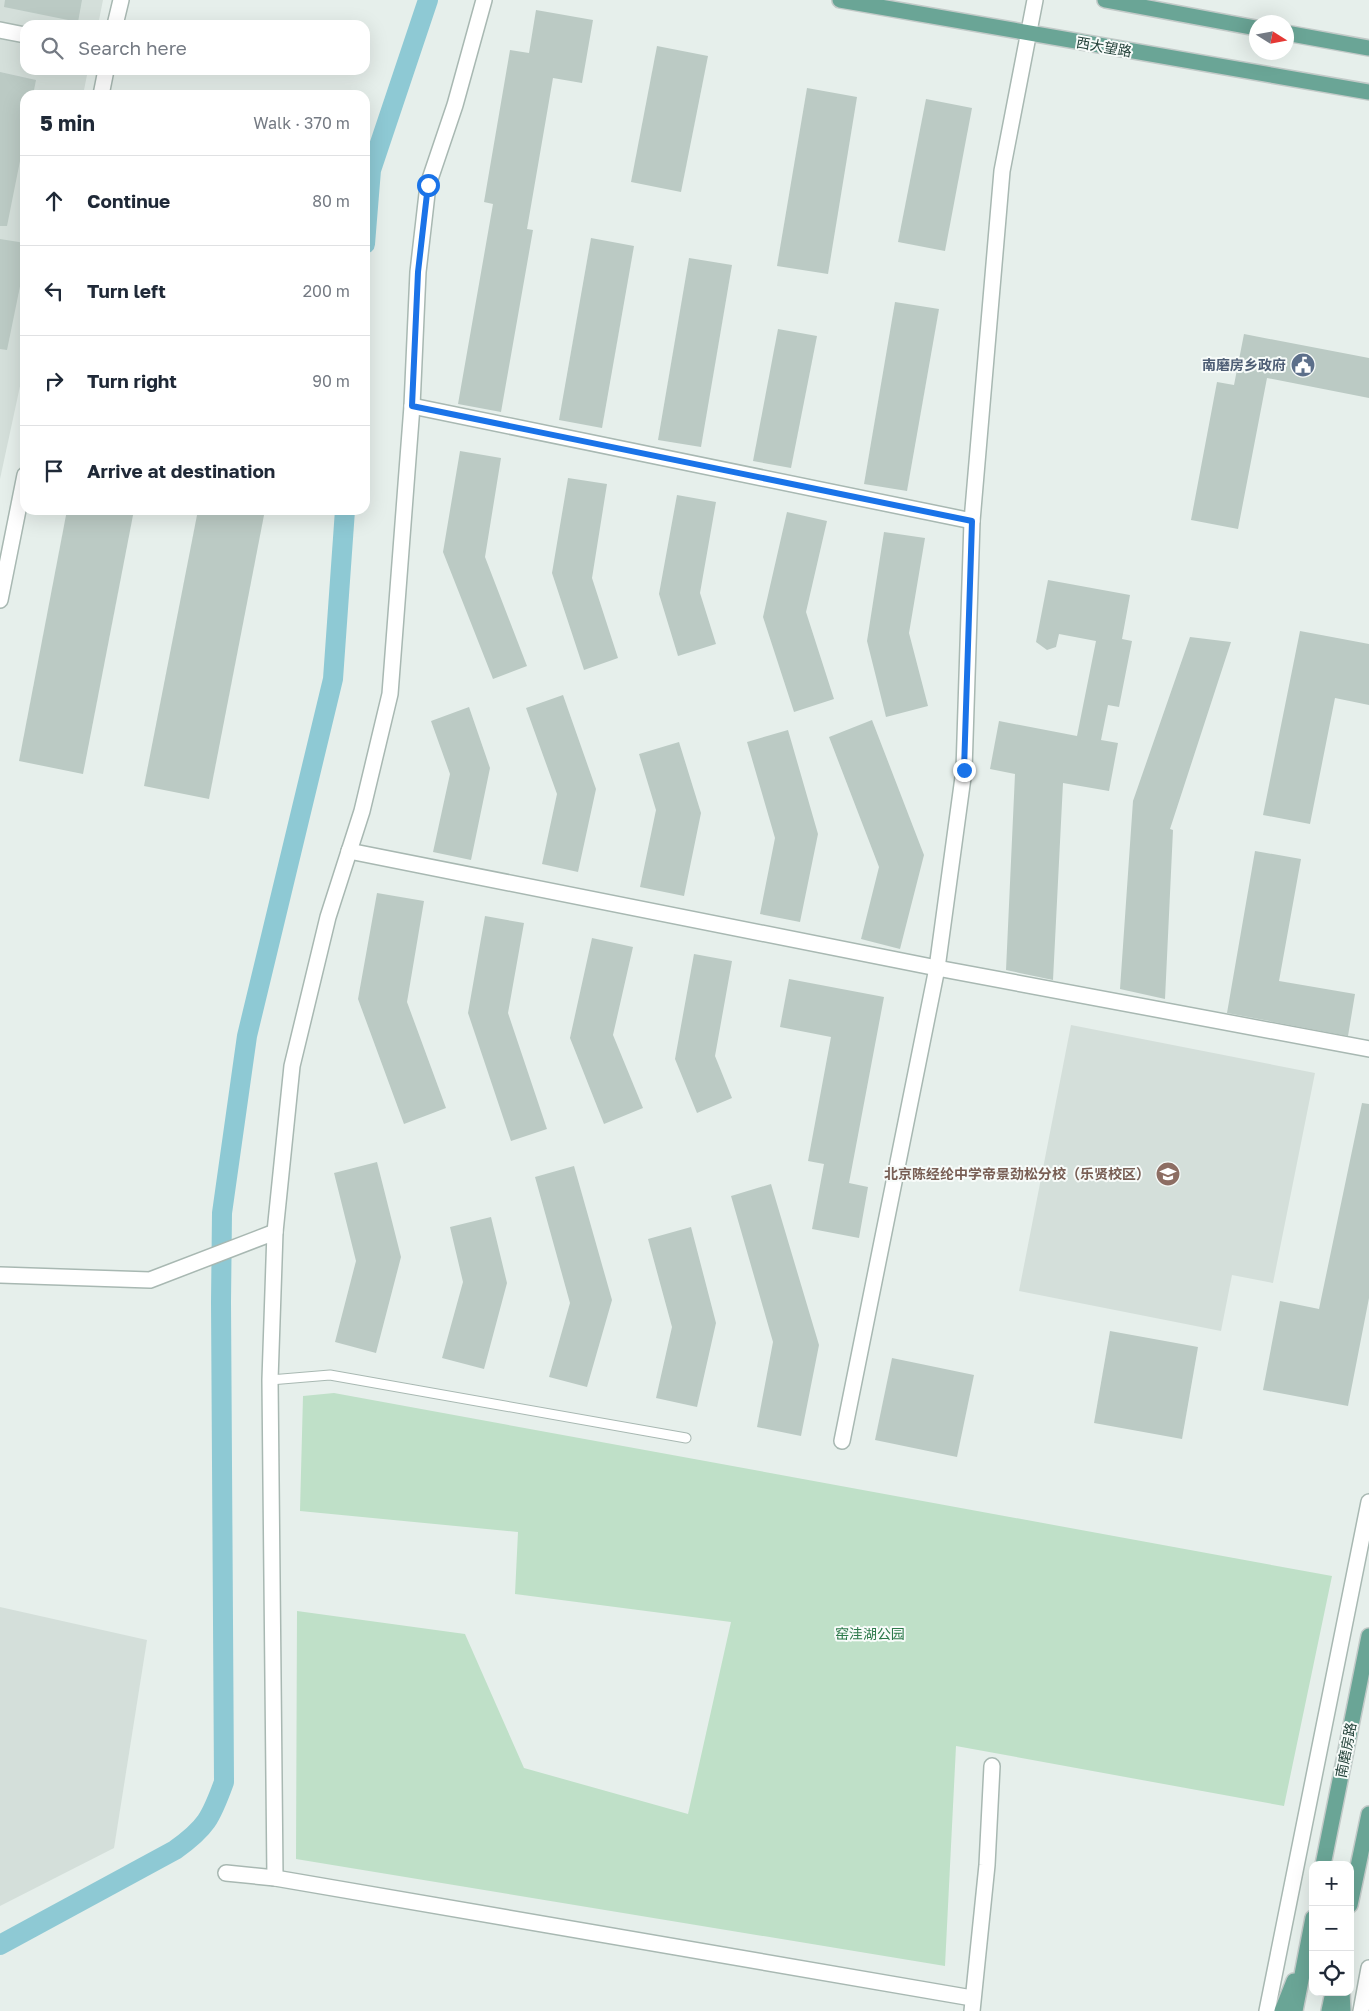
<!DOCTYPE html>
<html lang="en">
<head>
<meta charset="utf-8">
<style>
	:root { --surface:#fff; --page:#f2f2f3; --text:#1f2937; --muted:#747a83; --line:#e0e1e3 }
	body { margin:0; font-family:"Golos Text","Noto Sans SC",sans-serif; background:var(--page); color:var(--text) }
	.controls { position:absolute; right:15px; bottom:15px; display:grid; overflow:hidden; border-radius:10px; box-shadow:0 5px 20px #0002 }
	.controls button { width:45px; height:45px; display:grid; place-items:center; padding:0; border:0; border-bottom:1px solid var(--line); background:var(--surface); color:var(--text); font:25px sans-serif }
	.compass { position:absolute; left:1249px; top:15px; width:45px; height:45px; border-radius:50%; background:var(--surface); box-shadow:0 5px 20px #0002; rotate:101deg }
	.stop { position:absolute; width:15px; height:15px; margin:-11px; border:4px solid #1a73e8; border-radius:50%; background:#fff }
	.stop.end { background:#1a73e8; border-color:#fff; box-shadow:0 1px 5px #0008 }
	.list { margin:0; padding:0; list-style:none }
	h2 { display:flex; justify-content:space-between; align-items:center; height:65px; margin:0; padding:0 20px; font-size:21px }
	h2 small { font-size:16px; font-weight:400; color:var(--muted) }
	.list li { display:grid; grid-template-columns:32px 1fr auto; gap:15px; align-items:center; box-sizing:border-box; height:90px; padding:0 20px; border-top:1px solid var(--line) }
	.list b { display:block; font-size:19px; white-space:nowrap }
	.list em { font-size:16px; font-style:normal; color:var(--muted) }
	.icon { flex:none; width:28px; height:28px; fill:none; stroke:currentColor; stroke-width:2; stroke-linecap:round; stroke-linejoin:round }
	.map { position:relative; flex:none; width:1369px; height:2011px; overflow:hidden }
	.search { position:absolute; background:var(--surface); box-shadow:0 5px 20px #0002; left:20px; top:20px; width:350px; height:55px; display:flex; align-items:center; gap:12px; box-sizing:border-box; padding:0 18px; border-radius:15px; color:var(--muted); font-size:19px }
	.panel { position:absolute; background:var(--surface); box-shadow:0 5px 20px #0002; left:20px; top:90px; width:350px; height:425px; border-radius:15px }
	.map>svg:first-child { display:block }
	.built { fill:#d4dfda }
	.green { fill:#bfe0c8 }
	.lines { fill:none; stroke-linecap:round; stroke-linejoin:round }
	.canal { stroke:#8ec9d4; stroke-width:20 }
	.building { fill:#bbcac4 }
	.service-casing { stroke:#a8b8b2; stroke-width:11 }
	.minor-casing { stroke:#a8b8b2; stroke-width:18 }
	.tertiary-casing { stroke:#a8b8b2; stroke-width:18 }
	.primary-casing { stroke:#c2cac8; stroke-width:18 }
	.service { stroke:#fff; stroke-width:9 }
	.minor { stroke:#fff; stroke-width:15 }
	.tertiary { stroke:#fff; stroke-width:15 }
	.primary { stroke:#6aa596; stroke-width:15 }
	.route { stroke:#1a73e8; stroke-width:6 }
	.labels { text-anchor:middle; stroke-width:4; stroke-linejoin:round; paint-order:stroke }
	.street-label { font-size:14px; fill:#24423a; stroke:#f7fbf9 }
	.service-label { font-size:14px; font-weight:bold; fill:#4e5e75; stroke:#f7fbf9; text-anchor:end }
	.education-label { font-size:14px; font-weight:bold; fill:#785e54; stroke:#f7fbf9; text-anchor:end }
	.park-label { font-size:14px; fill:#2d7a4b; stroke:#f7fbf9 }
</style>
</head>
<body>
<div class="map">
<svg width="1369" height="2011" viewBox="0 0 1369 2011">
	<rect width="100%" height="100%" fill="#e6efeb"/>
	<g class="built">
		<path d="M0,0H103L98,25H25V70H88L83,95H25V363L0,479Z"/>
		<path d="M1071,1025L1315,1073L1273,1283L1232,1275L1221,1331L1019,1291Z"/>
		<path d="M0,1607L147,1640L114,1848L0,1906Z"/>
	</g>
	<path class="green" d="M334,1393L1332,1576L1284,1806L956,1746L945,1966L296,1859L297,1611L465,1634L524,1768L688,1814L731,1622L515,1594L518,1532L300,1511L303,1396Z"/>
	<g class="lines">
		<g class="canal">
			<path d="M365,244L371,170L428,0"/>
			<path d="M0,1945L175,1850C206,1828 211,1818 224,1782L221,1302L222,1213L247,1036L333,679L345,510"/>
		</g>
	</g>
	<g class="building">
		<path d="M5,0H82L78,22L4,7Z"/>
		<path d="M536,10L593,20L582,83L553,78L527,229L533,230L501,412L458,404L493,204L484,202L510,50L529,53Z"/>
		<path d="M657,46L708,56L681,192L631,182Z"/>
		<path d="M0,72L36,80L33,95H25V136L7,226H0Z"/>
		<path d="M807,88L857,97L828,274L777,266Z"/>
		<path d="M926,99L972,108L945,251L898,242Z"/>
		<path d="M591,238L634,246L602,428L559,420Z"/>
		<path d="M0,239L25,243V262L7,350L0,349Z"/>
		<path d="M689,258L732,265L701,447L658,440Z"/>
		<path d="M895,302L939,309L907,491L864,484Z"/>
		<path d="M778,329L817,336L791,468L753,461Z"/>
		<path d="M1244,334L1369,358V398L1267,378L1238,529L1191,520L1217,382L1234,385Z"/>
		<path d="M460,451L501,458L485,557L527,666L493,679L443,552Z"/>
		<path d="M568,478L607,484L592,578L618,658L584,670L552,573Z"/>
		<path d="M677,495L716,502L700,593L716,644L678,656L659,594Z"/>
		<path d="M67,510H134L83,774L19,761Z"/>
		<path d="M198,510H265L209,799L144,786Z"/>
		<path d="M787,512L827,521L806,612L834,699L794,712L763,617Z"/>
		<path d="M884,532L925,538L909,633L928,706L886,717L867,641Z"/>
		<path d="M1048,580L1130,595L1122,639L1132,641L1119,707L1108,705L1101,740L1118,743L1109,791L1063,783L1053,980L1006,970L1015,774L990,769L999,721L1077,736L1096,641L1059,634L1056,647L1047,650L1036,642Z"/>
		<path d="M1300,631L1369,644V705L1335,698L1310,824L1263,815Z"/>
		<path d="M1190,637L1231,642L1170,829L1173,830L1165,999L1120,989L1133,801Z"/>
		<path d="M563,695L596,789L578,872L542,864L557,794L526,708Z"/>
		<path d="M469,707L490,768L471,860L433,852L450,774L431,721Z"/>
		<path d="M872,720L924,855L900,949L861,939L879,867L829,737Z"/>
		<path d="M788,730L818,834L800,922L760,914L775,838L747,742Z"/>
		<path d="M679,742L701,813L684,896L640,887L656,810L639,754Z"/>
		<path d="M1255,851L1301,859L1279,981L1355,994L1348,1036L1227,1013Z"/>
		<path d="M377,893L424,901L407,1002L446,1108L404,1124L358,999Z"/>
		<path d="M485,916L524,923L508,1013L547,1129L511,1141L468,1013Z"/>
		<path d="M592,938L633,947L613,1035L643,1108L604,1124L570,1038Z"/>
		<path d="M694,954L732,961L715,1056L732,1098L697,1113L675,1059Z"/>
		<path d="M789,979L884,997L849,1183L868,1187L859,1238L812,1229L824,1164L808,1161L831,1037L780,1027Z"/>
		<path d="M1362,1103L1369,1104V1298L1348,1406L1263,1390L1280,1301L1319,1309Z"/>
		<path d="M377,1162L401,1257L376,1353L335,1342L356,1261L334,1173Z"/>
		<path d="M574,1166L612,1300L587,1387L549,1377L570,1303L535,1177Z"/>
		<path d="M771,1184L819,1345L801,1436L757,1427L773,1342L731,1196Z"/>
		<path d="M491,1217L507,1283L484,1369L442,1358L463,1282L450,1227Z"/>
		<path d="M691,1227L716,1323L697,1407L656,1398L672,1327L648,1239Z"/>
		<path d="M1110,1331L1198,1347L1182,1439L1094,1423Z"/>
		<path d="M892,1358L974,1375L957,1457L875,1440Z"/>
	</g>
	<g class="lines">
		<defs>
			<path id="service" d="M270,1380L330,1375L686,1438"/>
			<g id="minor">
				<path d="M0,30L25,35"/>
				<path d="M412,406L972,521"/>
				<path d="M349,851L937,968L1369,1049"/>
				<path d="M0,1275L150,1280L275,1232"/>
				<path d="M842,1441L937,968L964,770L972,521L1002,171L1035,0"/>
				<path d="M226,1873L275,1878L972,1998"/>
				<path d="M275,1878L270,1380L275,1232L292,1066L328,917L362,811L390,694L412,406L418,272L428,185L455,105L484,0"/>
				<path d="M972,2011L987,1865L992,1766"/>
			</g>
			<g id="tertiary">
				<path d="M115,25L121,0"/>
				<path d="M101,95L106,70"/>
				<path d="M0,600L25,475"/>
				<path d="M1267,2011L1369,1502"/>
				<path d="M1361,2011L1369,1968"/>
			</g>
			<g id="primary">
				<path d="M840,0L1369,92"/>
				<path d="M1105,0L1256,28"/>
				<path d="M1286,33L1369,48"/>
				<path d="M1323,1865L1369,1636"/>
				<path d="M1350,1905L1369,1814"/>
				<path d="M1342,1992L1343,2011"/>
				<path d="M1282,2011L1294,1981"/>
				<path d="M1295,2011L1313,1918"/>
				<path d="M1329,2011L1333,1992"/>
			</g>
		</defs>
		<use href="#service" class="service-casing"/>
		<use href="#minor" class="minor-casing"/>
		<use href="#tertiary" class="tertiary-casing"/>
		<use href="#primary" class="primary-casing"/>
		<use href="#service" class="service"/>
		<use href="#minor" class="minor"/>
		<use href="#tertiary" class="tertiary"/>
		<use href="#primary" class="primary"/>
	</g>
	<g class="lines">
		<path class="route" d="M428,185L418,272L412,406L972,521L964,770"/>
	</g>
	<defs>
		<symbol id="civic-disc" viewBox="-11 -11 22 22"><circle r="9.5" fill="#5c6f8a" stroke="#f7fbf9"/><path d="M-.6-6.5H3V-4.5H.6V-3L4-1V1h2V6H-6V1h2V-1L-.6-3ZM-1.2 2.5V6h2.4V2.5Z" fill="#fff"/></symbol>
		<symbol id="school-disc" viewBox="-11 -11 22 22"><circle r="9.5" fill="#8d6e63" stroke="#f7fbf9"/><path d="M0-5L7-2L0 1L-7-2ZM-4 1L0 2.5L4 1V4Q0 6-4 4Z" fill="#fff"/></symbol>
	</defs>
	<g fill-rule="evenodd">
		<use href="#civic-disc" x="1289" y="351" width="28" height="28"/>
		<use href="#school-disc" x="1154" y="1160" width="28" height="28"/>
	</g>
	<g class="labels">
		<g class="street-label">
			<text transform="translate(1104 47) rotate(10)" y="5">西大望路</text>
			<text transform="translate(1346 1750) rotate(-79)" y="5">南磨房路</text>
		</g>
		<g class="service-label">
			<text x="1286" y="370">南磨房乡政府</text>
		</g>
		<g class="education-label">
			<text x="1150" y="1179">北京陈经纶中学帝景劲松分校（乐贤校区）</text>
		</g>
		<g class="park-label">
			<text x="870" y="1639">窑洼湖公园</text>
		</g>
	</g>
</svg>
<div class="controls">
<button>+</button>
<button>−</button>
<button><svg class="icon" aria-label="locate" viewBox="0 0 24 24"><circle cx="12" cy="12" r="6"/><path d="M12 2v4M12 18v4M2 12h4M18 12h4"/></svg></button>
</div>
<svg class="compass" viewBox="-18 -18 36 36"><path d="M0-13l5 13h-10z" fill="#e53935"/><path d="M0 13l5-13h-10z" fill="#747a83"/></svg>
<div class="stop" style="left:428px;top:185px"></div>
<div class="stop end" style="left:964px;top:770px"></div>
<div class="search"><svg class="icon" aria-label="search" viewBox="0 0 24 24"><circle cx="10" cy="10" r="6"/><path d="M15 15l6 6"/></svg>Search here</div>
<section class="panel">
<h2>5 min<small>Walk · 370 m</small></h2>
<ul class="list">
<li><svg class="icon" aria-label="ahead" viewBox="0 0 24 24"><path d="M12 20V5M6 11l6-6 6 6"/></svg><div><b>Continue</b></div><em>80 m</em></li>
<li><svg class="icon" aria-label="left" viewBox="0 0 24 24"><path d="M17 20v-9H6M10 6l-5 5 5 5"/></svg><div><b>Turn left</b></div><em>200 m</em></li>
<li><svg class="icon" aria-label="right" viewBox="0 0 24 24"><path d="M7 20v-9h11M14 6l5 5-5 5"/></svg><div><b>Turn right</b></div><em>90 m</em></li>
<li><svg class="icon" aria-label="arrive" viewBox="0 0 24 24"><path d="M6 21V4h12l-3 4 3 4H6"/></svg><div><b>Arrive at destination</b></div></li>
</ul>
</section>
</div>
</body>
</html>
